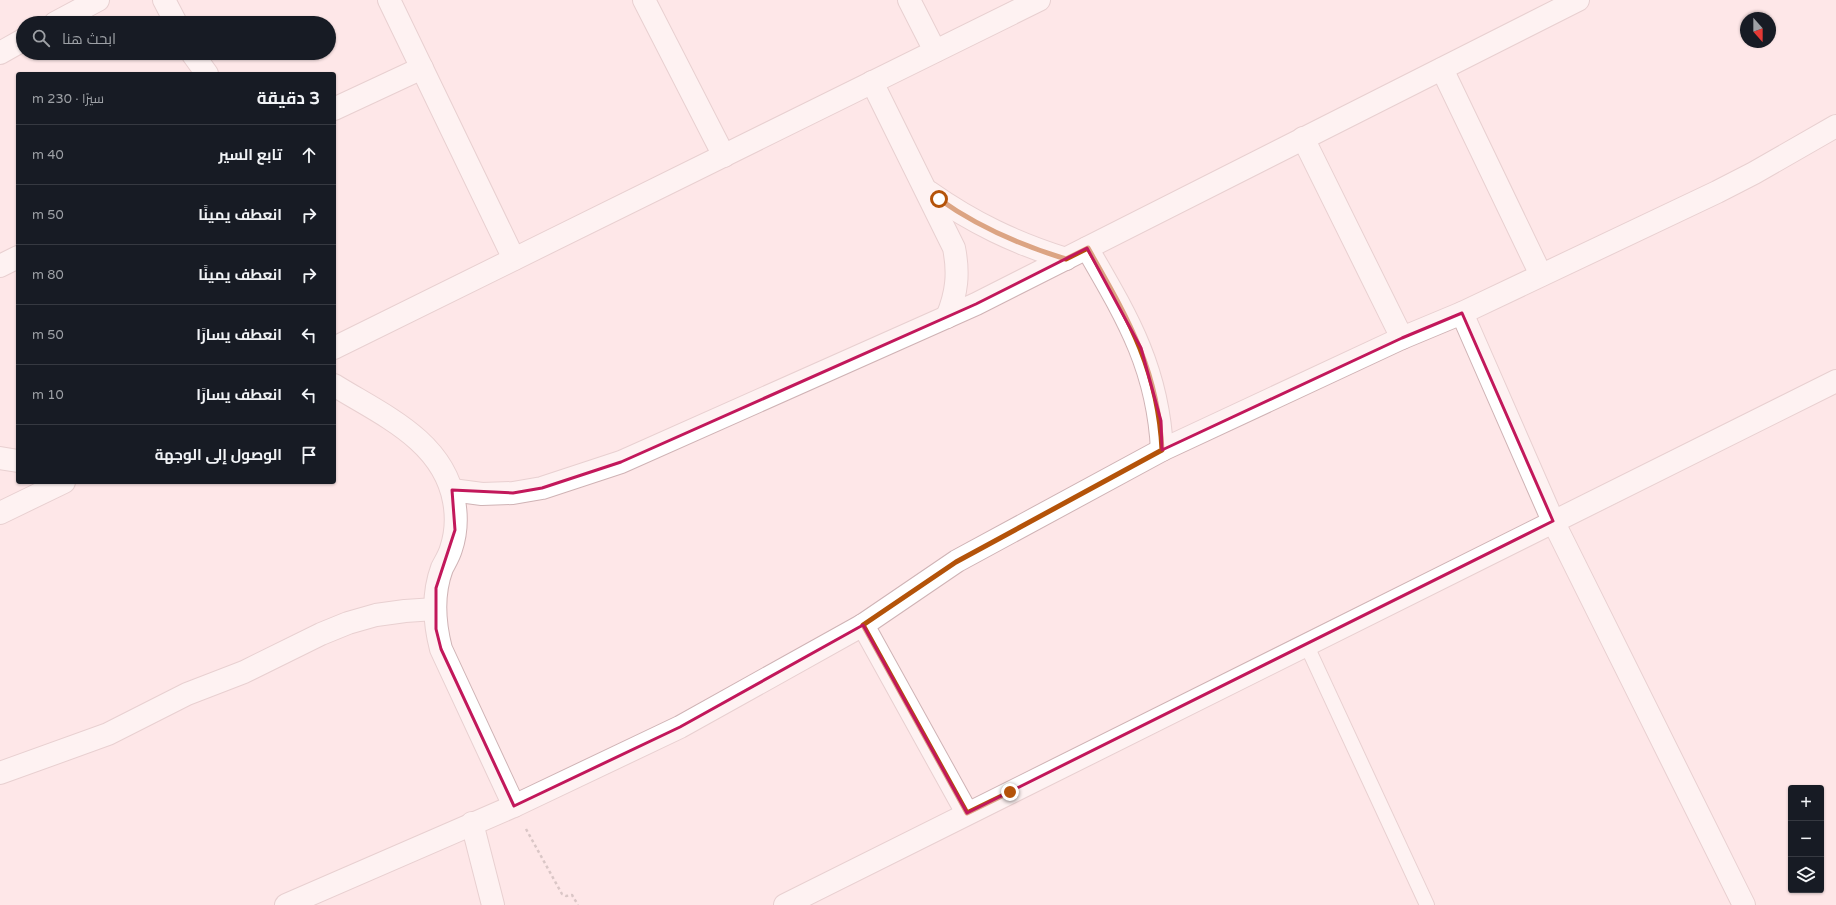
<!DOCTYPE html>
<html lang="ar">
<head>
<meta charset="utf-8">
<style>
	:root { --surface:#171b24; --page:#20242c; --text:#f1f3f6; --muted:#9ea1a6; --line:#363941 }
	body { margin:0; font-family:"Varela Round",Cairo,sans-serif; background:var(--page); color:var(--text); direction:rtl }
	.controls { position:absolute; right:12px; bottom:12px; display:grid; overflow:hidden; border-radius:4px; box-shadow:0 1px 3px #0004 }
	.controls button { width:36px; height:36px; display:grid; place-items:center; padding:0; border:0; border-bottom:1px solid var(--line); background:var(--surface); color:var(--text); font:20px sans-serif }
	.compass { position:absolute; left:1740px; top:12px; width:36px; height:36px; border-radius:50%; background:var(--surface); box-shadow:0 1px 3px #0004; rotate:159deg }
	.stop { position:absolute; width:12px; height:12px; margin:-9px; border:3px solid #b45309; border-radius:50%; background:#fff }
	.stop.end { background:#b45309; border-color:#fff; box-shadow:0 1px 4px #0008 }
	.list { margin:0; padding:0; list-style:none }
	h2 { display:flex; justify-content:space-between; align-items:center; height:52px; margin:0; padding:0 16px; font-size:17px }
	h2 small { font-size:13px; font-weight:400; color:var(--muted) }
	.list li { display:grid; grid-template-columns:26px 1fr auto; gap:12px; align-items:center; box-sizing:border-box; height:60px; padding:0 16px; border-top:1px solid var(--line) }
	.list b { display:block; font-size:15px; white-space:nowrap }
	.list em { font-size:13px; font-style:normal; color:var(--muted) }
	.icon { flex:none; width:22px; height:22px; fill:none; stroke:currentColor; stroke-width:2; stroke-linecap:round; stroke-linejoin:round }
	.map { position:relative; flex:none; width:1836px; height:905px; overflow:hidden; direction:ltr }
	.search { position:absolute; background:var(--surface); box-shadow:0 1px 3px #0004; left:16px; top:16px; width:320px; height:44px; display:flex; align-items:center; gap:10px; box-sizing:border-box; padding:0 14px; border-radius:22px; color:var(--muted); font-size:15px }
	.panel { position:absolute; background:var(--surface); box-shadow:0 1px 3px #0004; left:16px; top:72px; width:320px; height:412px; border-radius:4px; direction:rtl }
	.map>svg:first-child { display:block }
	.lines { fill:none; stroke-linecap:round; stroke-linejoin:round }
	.service-casing { stroke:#cfb3b5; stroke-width:16 }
	.minor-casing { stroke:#cfb3b5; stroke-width:24 }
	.path { stroke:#b09d9e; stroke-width:2.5; stroke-dasharray:3 3; stroke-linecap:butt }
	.service { stroke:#fff; stroke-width:14 }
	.minor { stroke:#fff; stroke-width:22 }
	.route { stroke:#b45309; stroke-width:5 }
	.marked { fill:none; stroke:#c2185b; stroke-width:3; stroke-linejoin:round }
</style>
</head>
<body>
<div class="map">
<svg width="1836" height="905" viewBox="0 0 1836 905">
	<rect width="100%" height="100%" fill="#fee7e8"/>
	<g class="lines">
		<defs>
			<path id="service" d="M1306,644L1427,905"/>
			<g id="minor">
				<path d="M164,0L176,23"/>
				<path d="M389,0L514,259"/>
				<path d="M644,0L724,156"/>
				<path d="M909,0L935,51"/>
				<path d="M55,23L98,0"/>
				<path d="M0,53L23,40"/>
				<path d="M192,53L207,74"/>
				<path d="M1442,69L1541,275"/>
				<path d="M872,82L954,248C959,273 957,293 947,317"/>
				<path d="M334,109L422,68"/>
				<path d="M1303,138L1402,338"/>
				<path d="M929,192C973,223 1015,243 1066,259"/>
				<path d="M1087,248C1127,317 1158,368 1162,450"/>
				<path d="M0,266L18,257"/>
				<path d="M1462,313L1553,521L1744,905"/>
				<path d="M334,348L1039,0"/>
				<path d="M334,385C382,415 443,440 454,501C457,517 456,534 451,549C449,556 445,562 442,568C432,595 434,622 441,649L514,806"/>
				<path d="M0,458L18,461"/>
				<path d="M452,490L482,494L513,493L542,488L621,462L976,304L1578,0"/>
				<path d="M0,513L64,482"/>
				<path d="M863,625L967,813"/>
				<path d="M0,773L108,734L187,694L244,672L321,634L348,623L376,615L405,611L435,609"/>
				<path d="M472,823L493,905"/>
				<path d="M286,905L514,806L680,727L863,625L957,561L1162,450L1402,338L1462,313L1717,192L1754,173L1836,126"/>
				<path d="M785,905L1836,381"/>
			</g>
		</defs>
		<use href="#service" class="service-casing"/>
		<use href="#minor" class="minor-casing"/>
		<path class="path" d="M526,829L562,894L566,896L572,895L578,905"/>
		<use href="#service" class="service"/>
		<use href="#minor" class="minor"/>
	</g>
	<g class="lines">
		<path class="route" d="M939,199C978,227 1020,245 1066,259L1088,248C1127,317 1158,368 1162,450L956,562L863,625L967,813L1010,792"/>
	</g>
	<path d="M0 0H1836V905H0ZM1087,248L1141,348L1161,421L1162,450L1402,338L1462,313L1553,521L967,813L863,625L680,727L514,806L441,649L436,629V588L455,530L452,490L513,493L542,488L621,462L976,304Z" fill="#fee7e8" fill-opacity=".55" fill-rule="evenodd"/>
	<path class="marked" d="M1087,248L1141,348L1161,421L1162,450L1402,338L1462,313L1553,521L967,813L863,625L680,727L514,806L441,649L436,629V588L455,530L452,490L513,493L542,488L621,462L976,304Z"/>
</svg>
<div class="controls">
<button>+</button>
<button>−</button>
<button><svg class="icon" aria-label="layers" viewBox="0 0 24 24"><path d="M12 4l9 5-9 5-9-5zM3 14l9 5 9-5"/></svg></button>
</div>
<svg class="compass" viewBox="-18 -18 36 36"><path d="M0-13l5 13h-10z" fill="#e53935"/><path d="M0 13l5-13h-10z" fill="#9ea1a6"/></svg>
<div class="stop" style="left:939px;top:199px"></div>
<div class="stop end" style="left:1010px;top:792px"></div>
<div class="search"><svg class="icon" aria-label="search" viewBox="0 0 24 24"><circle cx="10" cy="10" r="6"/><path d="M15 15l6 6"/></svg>ابحث هنا</div>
<section class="panel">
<h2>3 دقيقة<small>سيرًا · 230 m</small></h2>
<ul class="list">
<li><svg class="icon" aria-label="ahead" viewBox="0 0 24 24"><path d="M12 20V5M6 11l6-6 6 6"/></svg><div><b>تابع السير</b></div><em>40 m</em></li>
<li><svg class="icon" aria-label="right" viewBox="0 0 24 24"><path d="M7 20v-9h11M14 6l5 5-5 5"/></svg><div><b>انعطف يمينًا</b></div><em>50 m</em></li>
<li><svg class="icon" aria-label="right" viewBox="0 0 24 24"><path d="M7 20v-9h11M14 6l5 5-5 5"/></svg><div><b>انعطف يمينًا</b></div><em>80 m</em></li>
<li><svg class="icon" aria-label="left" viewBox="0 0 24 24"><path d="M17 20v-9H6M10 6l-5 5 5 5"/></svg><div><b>انعطف يسارًا</b></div><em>50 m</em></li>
<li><svg class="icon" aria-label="left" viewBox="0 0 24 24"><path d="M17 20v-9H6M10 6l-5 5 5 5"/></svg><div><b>انعطف يسارًا</b></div><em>10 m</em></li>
<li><svg class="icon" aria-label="arrive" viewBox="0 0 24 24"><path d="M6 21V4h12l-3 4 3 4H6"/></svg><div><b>الوصول إلى الوجهة</b></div></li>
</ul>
</section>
</div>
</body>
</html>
